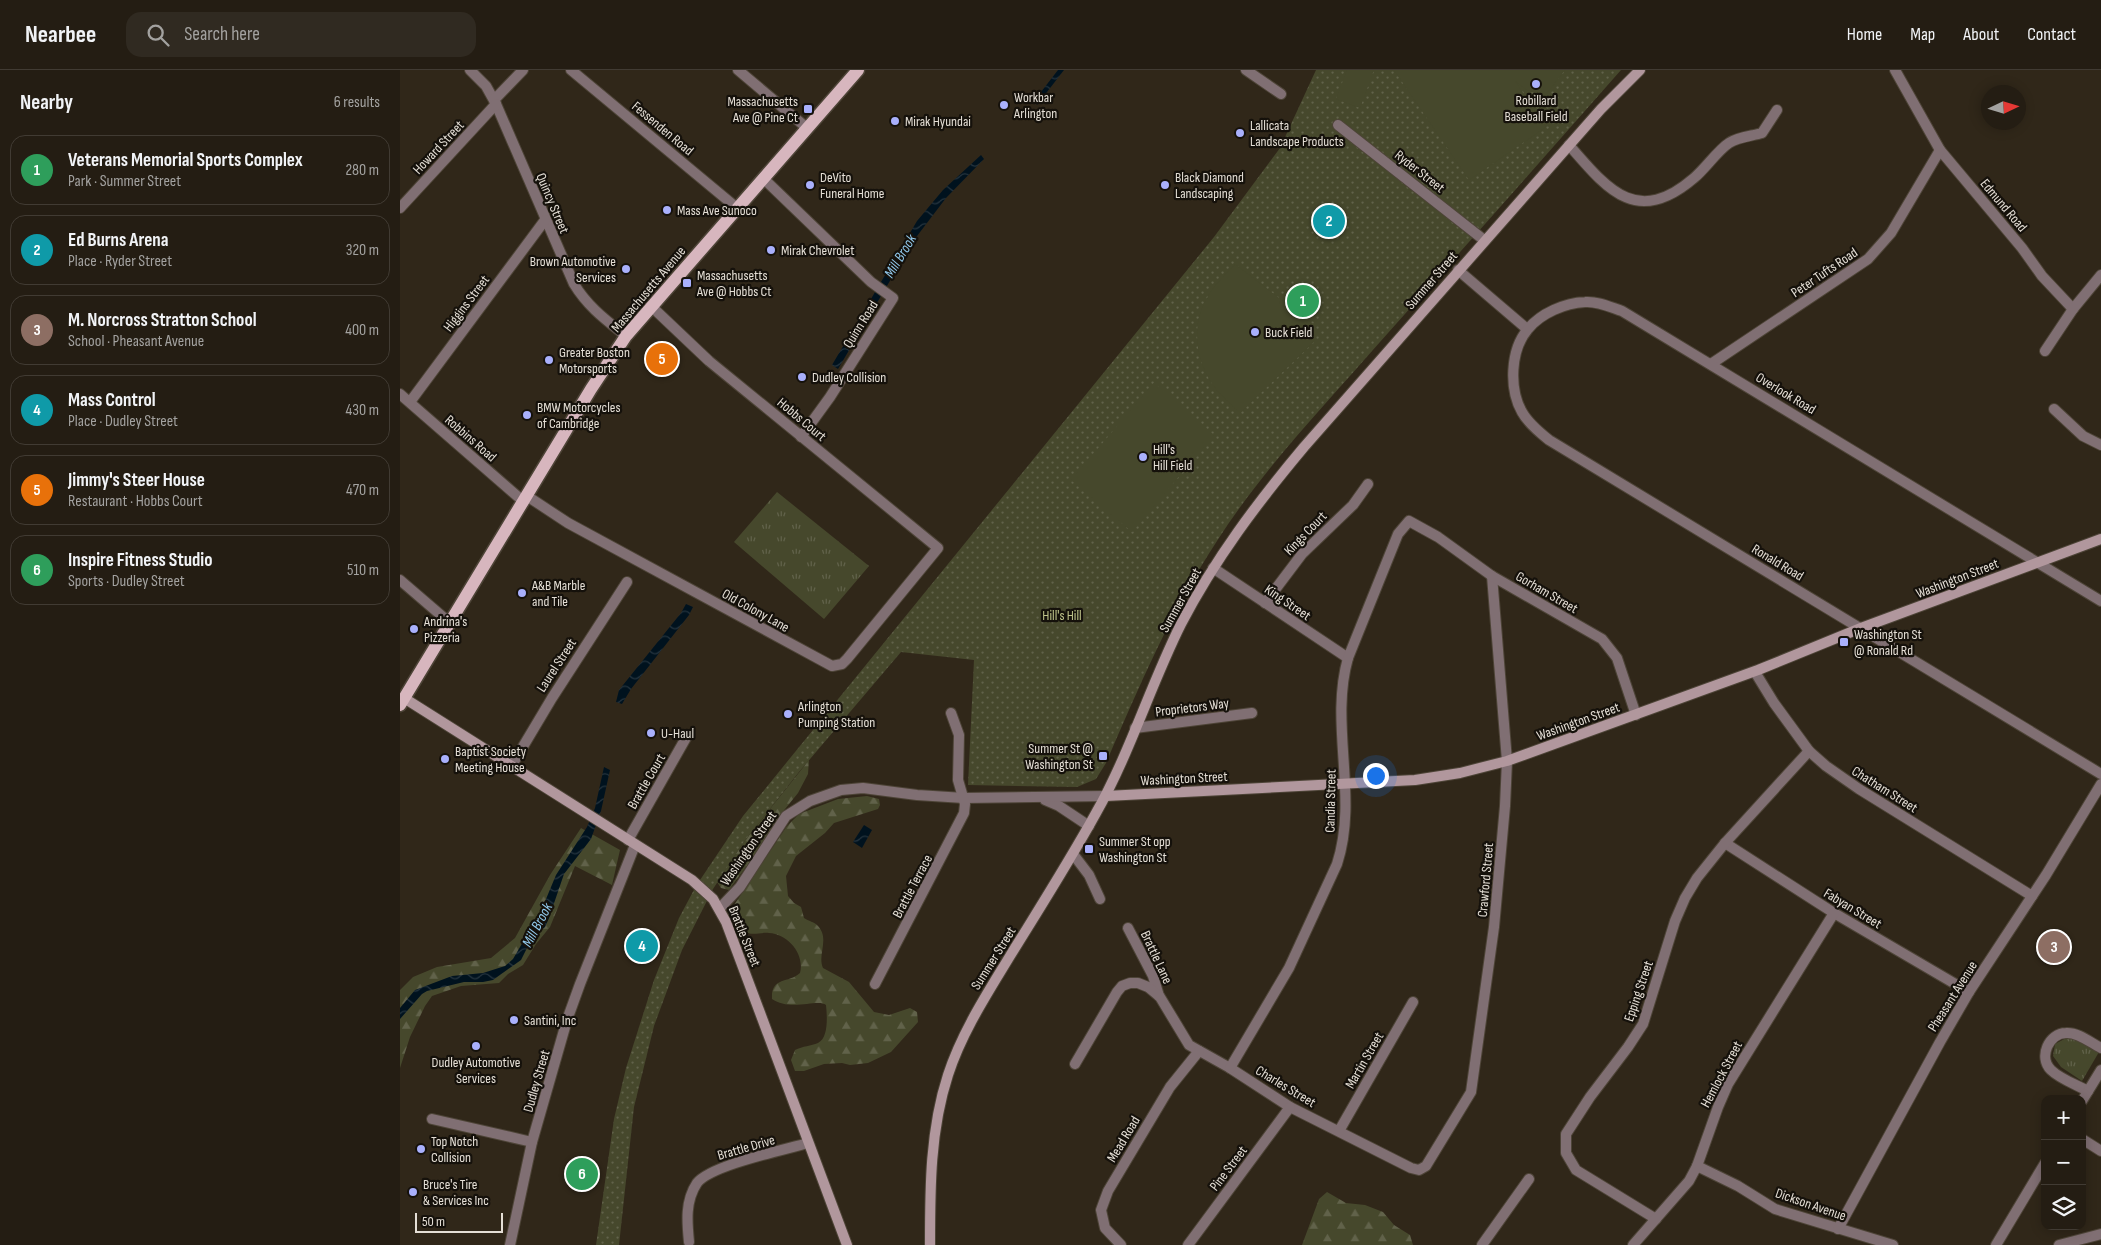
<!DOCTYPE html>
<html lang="en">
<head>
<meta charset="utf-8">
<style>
	:root { --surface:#241d13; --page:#302a21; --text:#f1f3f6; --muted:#a3a2a0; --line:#413b33; --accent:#1a73e8 }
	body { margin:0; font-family:"Sofia Sans Condensed",sans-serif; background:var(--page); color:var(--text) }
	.controls { position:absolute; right:15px; bottom:15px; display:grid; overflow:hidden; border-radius:10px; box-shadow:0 2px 12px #0003 }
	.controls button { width:45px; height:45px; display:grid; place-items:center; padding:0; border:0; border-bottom:1px solid var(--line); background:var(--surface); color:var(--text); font:25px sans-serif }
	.compass { position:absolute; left:1581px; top:15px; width:45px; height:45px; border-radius:50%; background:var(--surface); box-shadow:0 2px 12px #0003; rotate:86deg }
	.scale { position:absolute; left:15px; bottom:12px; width:88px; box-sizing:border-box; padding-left:5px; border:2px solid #e5dfd6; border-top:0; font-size:14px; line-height:18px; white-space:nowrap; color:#e5dfd6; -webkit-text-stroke:4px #15110b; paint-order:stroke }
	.you { position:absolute; left:975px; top:705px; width:18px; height:18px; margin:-12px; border:4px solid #fff; border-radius:50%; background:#1a73e8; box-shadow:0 0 0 8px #1a73e833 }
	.badge { display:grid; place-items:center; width:32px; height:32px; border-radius:50%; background:var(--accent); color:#fff; font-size:16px; font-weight:700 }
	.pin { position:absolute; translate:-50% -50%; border:2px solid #fff; box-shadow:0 1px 5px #0006 }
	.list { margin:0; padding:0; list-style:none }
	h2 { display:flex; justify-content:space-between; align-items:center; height:65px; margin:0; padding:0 20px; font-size:21px }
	h2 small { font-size:16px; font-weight:400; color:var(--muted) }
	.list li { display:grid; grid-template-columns:32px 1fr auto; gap:15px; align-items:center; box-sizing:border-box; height:70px; margin:0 10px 10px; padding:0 10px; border:1px solid var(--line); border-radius:15px }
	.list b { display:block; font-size:19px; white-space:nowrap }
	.list p { margin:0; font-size:16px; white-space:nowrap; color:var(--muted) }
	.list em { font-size:16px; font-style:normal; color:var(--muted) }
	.icon { flex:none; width:28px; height:28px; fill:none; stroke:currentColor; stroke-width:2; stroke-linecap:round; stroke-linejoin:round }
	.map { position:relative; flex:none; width:1701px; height:1175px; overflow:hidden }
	header { display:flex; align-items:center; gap:30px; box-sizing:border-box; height:70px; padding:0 25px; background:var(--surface); border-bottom:1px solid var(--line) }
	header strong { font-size:24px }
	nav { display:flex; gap:28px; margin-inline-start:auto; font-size:18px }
	.search { width:350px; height:45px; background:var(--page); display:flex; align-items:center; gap:12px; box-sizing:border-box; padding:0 18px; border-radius:15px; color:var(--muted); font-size:19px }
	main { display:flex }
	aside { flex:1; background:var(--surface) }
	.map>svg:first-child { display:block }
	.grass { fill:url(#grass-tufts) }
	.forest { fill:url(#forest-firs) }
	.park { fill:url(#park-dots) }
	.pitch { fill:#46482c }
	.water { fill:url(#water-waves) }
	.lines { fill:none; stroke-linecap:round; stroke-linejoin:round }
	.street-casing { stroke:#4d4437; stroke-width:12 }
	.secondary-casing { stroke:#4d4437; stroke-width:12 }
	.primary-casing { stroke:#4d4437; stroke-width:15 }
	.street { stroke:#806f73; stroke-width:10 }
	.secondary { stroke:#b1979d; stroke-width:10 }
	.primary { stroke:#d7b6be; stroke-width:12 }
	.poi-dot { fill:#a9b0fc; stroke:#15110b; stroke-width:2 }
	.labels { text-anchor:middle; stroke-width:4.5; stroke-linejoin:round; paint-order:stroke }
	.poi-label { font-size:14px; fill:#e5dfd6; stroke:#15110b; text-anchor:start }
	.street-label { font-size:14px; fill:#e5dfd6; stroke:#15110b }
	.park-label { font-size:14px; fill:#bfc38a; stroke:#15110b }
	.water-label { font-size:15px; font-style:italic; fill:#93cbee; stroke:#15110b }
</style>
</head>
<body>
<header>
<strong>Nearbee</strong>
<div class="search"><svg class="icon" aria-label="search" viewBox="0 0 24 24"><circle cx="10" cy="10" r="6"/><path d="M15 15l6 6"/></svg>Search here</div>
<nav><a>Home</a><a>Map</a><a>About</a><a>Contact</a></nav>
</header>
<main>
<aside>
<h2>Nearby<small>6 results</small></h2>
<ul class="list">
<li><span class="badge" style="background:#2e9e5b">1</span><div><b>Veterans Memorial Sports Complex</b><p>Park · Summer Street</p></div><em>280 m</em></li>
<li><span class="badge" style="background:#0f9aa8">2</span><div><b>Ed Burns Arena</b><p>Place · Ryder Street</p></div><em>320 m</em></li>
<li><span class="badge" style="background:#8d6e63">3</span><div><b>M. Norcross Stratton School</b><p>School · Pheasant Avenue</p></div><em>400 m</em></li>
<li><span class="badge" style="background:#0f9aa8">4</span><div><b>Mass Control</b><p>Place · Dudley Street</p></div><em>430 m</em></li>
<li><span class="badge" style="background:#e8710a">5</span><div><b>Jimmy's Steer House</b><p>Restaurant · Hobbs Court</p></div><em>470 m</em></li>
<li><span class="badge" style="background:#2e9e5b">6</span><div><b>Inspire Fitness Studio</b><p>Sports · Dudley Street</p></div><em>510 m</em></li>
</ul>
</aside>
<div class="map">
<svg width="1701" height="1175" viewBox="0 0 1701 1175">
	<defs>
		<pattern id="grass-tufts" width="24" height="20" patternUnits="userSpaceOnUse" patternTransform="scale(1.25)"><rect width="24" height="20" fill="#46482c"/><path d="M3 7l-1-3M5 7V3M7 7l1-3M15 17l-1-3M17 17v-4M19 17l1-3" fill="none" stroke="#61624a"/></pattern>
		<pattern id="forest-firs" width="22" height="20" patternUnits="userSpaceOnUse" patternTransform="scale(1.25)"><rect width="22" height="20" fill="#46482c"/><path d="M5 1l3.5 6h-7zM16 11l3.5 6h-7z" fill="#61624a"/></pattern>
		<pattern id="park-dots" width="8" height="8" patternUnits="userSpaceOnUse" patternTransform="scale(1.25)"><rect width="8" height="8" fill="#46482c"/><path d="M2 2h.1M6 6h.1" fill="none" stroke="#61624a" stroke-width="1.8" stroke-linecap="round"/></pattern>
		<pattern id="water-waves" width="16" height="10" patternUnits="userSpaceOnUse" patternTransform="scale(1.25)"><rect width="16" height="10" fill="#00121e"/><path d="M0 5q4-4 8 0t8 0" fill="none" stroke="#25343e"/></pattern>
	</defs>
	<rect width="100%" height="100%" fill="#302719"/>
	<g class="grass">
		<path d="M377,422L469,496L424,549L334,472Z"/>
		<path d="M1668,967H1674L1699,982L1682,1011L1661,997L1653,986L1655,974Z"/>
	</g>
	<g class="forest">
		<path d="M409,690L408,704L398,723L381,744L357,782L329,820L321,818L317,812L343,773Z"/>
		<path d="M467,726L479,729L480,735L478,739L434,753L425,763L396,786L386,806L388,826L394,833L401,837L404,848C408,851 415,852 418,856C430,869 417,885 423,898L449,912L474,942L489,945L510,938L517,942L518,952L491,982L468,993L450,995L442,993L424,994L404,1001H395L391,990L395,980C403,976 411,976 418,973C429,968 427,945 426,935C418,928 391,942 372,929C371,906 388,914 400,903C405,884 388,864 369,863C362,862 352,866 346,862C337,858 333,844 334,835L387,756L399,744L438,729Z"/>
		<path d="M181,758L220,780L212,815L175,796L150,857L136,874L123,895L108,904L99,913L61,916L32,926L25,936L10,967L0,998V920L13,907L37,897L91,888L115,868L150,805Z"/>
		<path d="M927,1122L946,1133L965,1135L983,1142L994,1155L1010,1165L1013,1175H902L919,1129Z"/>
	</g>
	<path class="park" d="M916,0H1221C1141,91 1061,181 980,272C924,336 863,399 817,471C771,541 739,617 706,693L696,709L677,717L568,715L574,590L501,582L399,702L343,773L313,819L282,880L254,956L234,1037L219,1175H196L214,1049L226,998L254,910L279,848L296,816L343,746L814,167L880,78Z"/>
	<g class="pitch">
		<path d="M947,0H974L960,38L936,29Z"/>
		<path d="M994,0H1165L1144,27L1127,20L1115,11L1146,57L1069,110Z"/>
		<path d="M835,194L913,254L914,272L840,343C831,334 820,325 813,315C796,291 791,256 806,230C813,216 825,205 835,194Z"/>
		<path d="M754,313L814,365L732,462L671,410Z"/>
	</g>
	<g class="water">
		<path d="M658,0H664L637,35L634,31Z"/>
		<path d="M581,85L584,89L546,128L514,170L438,299L432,295L517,151L543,120Z"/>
		<path d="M286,534L293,537L289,545L231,619L222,634L216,632L219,620L281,543Z"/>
		<path d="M204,697L210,700L201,741L191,769L164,804L149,848L145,857L132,868L121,890L93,910L83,912H64L27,921L22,924L0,949V938L15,920L52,906L83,903L105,896L113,889L141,841L156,805L187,757L195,738Z"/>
		<path d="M464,755L472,760L462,778L453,772Z"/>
	</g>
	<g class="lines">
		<defs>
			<g id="street">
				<path d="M70,0L86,16L96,34L174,214C188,237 206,250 226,266"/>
				<path d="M171,0L337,138"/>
				<path d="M338,0L407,58"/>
				<path d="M846,0L881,24"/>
				<path d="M1495,0L1540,80L1622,178L1642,206L1673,239"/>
				<path d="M94,30L123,0"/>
				<path d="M938,55L1084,170"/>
				<path d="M1169,75C1208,120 1237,157 1294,108C1305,99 1318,80 1329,73C1338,67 1352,66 1362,63L1377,40"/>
				<path d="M363,108L471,212L493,228L430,327L401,367"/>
				<path d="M0,138L96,34"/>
				<path d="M1058,200L1127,259"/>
				<path d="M1645,281L1673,239L1701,205"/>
				<path d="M1311,294L1468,189L1491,163L1540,80"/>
				<path d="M0,324L124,432"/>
				<path d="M10,332L145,150"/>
				<path d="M1654,339L1683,366L1701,375"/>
				<path d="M127,426L168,453L432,596L442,594L447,589L538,478L309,291L251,236"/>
				<path d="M813,498L948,588"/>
				<path d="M0,510L50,553"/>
				<path d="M1701,531L1222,241C1210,237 1198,231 1185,232C1165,233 1141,243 1128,259C1110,280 1109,319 1122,342C1128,353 1139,362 1149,370L1701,704"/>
				<path d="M865,533L902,484L953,435L968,414"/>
				<path d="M1355,602L1374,633L1409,681L1426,696L1459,719L1632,826"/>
				<path d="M735,658L852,643"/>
				<path d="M112,695L152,628L227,512"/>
				<path d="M645,730L659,736L689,756"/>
				<path d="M228,770L287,666"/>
				<path d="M1325,773L1434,843L1569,922"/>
				<path d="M673,784L689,805L700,829"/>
				<path d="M320,838L340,817L386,746L410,731L441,720L463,718L517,725L564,728L706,726"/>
				<path d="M728,858L753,906L759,926"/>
				<path d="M475,914L564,743L565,734L558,710L559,665L551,643"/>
				<path d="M675,994L717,922L722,916L730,913H738L748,917L760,927L789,975L830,998L890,1037L1011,1098L1019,1100L1026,1096L1071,1022L1094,857L1105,736L1107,691L1092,506"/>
				<path d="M830,998L889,898L937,794C959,727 929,655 948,588L998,464L1009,451L1038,467L1092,506L1202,569L1217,588L1236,645"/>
				<path d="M1688,1021C1677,1015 1660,1009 1651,1000C1638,987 1649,963 1666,963C1678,962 1691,973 1701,978"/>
				<path d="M1682,1031L1701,1000"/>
				<path d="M32,1049L132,1072"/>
				<path d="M939,1061L1013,932"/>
				<path d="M1682,1069L1701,1081"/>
				<path d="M1297,1096L1338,1116L1375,1139L1493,1175"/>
				<path d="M1256,1149L1176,1100L1166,1083V1064L1190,1027L1228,977L1243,954L1275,851L1285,828L1297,808L1325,773L1409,681"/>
				<path d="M1438,1159L1540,972L1569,922L1646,805L1701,714"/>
				<path d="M289,1172C287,1152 285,1131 297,1113C311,1095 384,1080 408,1073"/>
				<path d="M110,1175L132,1072L167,950L180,914L235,775"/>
				<path d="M721,1175L705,1158L701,1140L708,1121L770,1017L799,981"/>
				<path d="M788,1175L890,1037"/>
				<path d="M1082,1175L1129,1109"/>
				<path d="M1233,1175L1289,1111L1297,1096L1318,1037L1328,1014L1434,843"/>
				<path d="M1596,1175L1645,1093"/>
				<path d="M1659,1175L1701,1164"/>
			</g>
			<g id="secondary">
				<path d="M4,628L292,810L313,829L326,852L447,1175"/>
				<path d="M706,726L1015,710L1060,703L1107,691L1358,600L1461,558L1701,469"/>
				<path d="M530,1175C530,1118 530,1060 548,1005C562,962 587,924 610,886C639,839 669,792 696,743C730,683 750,616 781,554C815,489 857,433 904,377L1201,39L1240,0"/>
			</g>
			<path id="primary" d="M0,635L191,319L226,266L458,0"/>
		</defs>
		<use href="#street" class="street-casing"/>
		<use href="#secondary" class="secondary-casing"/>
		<use href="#primary" class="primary-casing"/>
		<use href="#street" class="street"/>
		<use href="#secondary" class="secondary"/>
		<use href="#primary" class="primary"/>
	</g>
	<g class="poi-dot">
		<circle cx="1136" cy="14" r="5"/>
		<circle cx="604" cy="35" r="5"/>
		<rect x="403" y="34" width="10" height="10" rx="2.5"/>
		<circle cx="495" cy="51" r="5"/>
		<circle cx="840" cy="63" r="5"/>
		<circle cx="410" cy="115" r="5"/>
		<circle cx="765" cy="115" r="5"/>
		<circle cx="267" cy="140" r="5"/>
		<circle cx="371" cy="180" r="5"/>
		<circle cx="226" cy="199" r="5"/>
		<rect x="282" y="208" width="10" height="10" rx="2.5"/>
		<circle cx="855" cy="262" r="5"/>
		<circle cx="149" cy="290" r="5"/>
		<circle cx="402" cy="307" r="5"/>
		<circle cx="127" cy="345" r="5"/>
		<circle cx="743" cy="387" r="5"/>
		<circle cx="122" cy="523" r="5"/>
		<circle cx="14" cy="559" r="5"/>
		<rect x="1439" y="567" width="10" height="10" rx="2.5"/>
		<circle cx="388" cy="644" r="5"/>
		<circle cx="251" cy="663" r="5"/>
		<rect x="698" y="681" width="10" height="10" rx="2.5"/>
		<circle cx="45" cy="689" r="5"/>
		<rect x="684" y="774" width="10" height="10" rx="2.5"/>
		<circle cx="114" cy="950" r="5"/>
		<circle cx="76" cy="976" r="5"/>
		<circle cx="21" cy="1079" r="5"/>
		<circle cx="13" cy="1122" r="5"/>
	</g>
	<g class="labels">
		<g class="poi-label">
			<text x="614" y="32">Workbar<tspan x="614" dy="16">Arlington</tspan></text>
			<text x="1136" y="35" text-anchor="middle">Robillard<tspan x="1136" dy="16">Baseball Field</tspan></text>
			<text x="398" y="36" text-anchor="end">Massachusetts<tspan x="398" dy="16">Ave @ Pine Ct</tspan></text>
			<text x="505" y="56">Mirak Hyundai</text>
			<text x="850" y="60">Lallicata<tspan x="850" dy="16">Landscape Products</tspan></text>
			<text x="420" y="112">DeVito<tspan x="420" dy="16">Funeral Home</tspan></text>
			<text x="775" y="112">Black Diamond<tspan x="775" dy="16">Landscaping</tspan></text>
			<text x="277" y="145">Mass Ave Sunoco</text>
			<text x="381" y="185">Mirak Chevrolet</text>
			<text x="216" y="196" text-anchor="end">Brown Automotive<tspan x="216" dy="16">Services</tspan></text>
			<text x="297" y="210">Massachusetts<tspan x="297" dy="16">Ave @ Hobbs Ct</tspan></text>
			<text x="865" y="267">Buck Field</text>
			<text x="159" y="287">Greater Boston<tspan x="159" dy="16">Motorsports</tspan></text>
			<text x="412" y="312">Dudley Collision</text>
			<text x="137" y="342">BMW Motorcycles<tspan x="137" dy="16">of Cambridge</tspan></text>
			<text x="753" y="384">Hill's<tspan x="753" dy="16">Hill Field</tspan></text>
			<text x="132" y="520">A&amp;B Marble<tspan x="132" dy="16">and Tile</tspan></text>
			<text x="24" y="556">Andrina's<tspan x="24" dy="16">Pizzeria</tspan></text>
			<text x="1454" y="569">Washington St<tspan x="1454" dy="16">@ Ronald Rd</tspan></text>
			<text x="398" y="641">Arlington<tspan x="398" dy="16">Pumping Station</tspan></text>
			<text x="261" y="668">U-Haul</text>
			<text x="693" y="683" text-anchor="end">Summer St @<tspan x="693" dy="16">Washington St</tspan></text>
			<text x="55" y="686">Baptist Society<tspan x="55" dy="16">Meeting House</tspan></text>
			<text x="699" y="776">Summer St opp<tspan x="699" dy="16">Washington St</tspan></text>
			<text x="124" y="955">Santini, Inc</text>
			<text x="76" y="997" text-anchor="middle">Dudley Automotive<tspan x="76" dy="16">Services</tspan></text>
			<text x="31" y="1076">Top Notch<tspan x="31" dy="16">Collision</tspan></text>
			<text x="23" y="1119">Bruce's Tire<tspan x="23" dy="16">&amp; Services Inc</tspan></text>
		</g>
		<g class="street-label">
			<text transform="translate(263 58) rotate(40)" y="5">Fessenden Road</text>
			<text transform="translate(38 77) rotate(-47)" y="5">Howard Street</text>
			<text transform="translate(1020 101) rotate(38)" y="5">Ryder Street</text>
			<text transform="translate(153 133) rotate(67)" y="5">Quincy Street</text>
			<text transform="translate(1604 135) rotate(50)" y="5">Edmund Road</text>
			<text transform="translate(1424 202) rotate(-34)" y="5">Peter Tufts Road</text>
			<text transform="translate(1031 210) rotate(-49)" y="5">Summer Street</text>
			<text transform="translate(248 219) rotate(-50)" y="5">Massachusetts Avenue</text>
			<text transform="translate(66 233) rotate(-53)" y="5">Higgins Street</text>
			<text transform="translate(460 254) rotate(-58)" y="5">Quinn Road</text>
			<text transform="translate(1386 323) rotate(31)" y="5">Overlook Road</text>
			<text transform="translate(402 349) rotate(40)" y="5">Hobbs Court</text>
			<text transform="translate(71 368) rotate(41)" y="5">Robbins Road</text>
			<text transform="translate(905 463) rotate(-46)" y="5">Kings Court</text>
			<text transform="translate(1378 492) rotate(31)" y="5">Ronald Road</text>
			<text transform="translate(1557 508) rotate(-21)" y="5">Washington Street</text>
			<text transform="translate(1147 522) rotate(30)" y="5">Gorham Street</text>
			<text transform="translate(780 530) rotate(-61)" y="5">Summer Street</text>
			<text transform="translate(888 532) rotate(34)" y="5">King Street</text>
			<text transform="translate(356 540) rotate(29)" y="5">Old Colony Lane</text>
			<text transform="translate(156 595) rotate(-57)" y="5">Laurel Street</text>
			<text transform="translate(792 637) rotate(-7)" y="5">Proprietors Way</text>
			<text transform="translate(1178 651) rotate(-20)" y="5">Washington Street</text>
			<text transform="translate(784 708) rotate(-3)" y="5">Washington Street</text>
			<text transform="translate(246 711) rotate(-60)" y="5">Brattle Court</text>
			<text transform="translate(1485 719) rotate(32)" y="5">Chatham Street</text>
			<text transform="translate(930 731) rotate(-89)" y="5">Candia Street</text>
			<text transform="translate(348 778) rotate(-55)" y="5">Washington Street</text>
			<text transform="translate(1085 810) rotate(-85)" y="5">Crawford Street</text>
			<text transform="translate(512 816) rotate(-62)" y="5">Brattle Terrace</text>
			<text transform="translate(1453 838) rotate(31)" y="5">Fabyan Street</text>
			<text transform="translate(345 866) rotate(68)" y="5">Brattle Street</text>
			<text transform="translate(757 887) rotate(65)" y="5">Brattle Lane</text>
			<text transform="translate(593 888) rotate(-58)" y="5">Summer Street</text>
			<text transform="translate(1238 921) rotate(-71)" y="5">Epping Street</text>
			<text transform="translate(1552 926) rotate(-58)" y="5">Pheasant Avenue</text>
			<text transform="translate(964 990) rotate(-60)" y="5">Martin Street</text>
			<text transform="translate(1321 1004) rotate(-62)" y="5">Hemlock Street</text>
			<text transform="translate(136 1011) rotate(-74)" y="5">Dudley Street</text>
			<text transform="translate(886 1016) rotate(31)" y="5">Charles Street</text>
			<text transform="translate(723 1069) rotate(-59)" y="5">Mead Road</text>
			<text transform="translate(346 1077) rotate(-16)" y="5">Brattle Drive</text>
			<text transform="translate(828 1098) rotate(-53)" y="5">Pine Street</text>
			<text transform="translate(1411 1134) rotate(19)" y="5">Dickson Avenue</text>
		</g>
		<g class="park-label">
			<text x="662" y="550">Hill's Hill</text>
		</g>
		<g class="water-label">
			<text transform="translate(500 186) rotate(-59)" y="5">Mill Brook</text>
			<text transform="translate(137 855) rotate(-62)" y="5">Mill Brook</text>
		</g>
	</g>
</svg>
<div class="controls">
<button>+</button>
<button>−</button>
<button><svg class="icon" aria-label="layers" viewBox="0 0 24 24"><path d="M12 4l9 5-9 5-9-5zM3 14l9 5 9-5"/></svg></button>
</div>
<svg class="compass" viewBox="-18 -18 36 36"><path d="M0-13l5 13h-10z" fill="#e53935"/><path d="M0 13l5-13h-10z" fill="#a3a2a0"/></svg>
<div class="scale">50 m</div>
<div class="you"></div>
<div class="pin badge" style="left:903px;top:231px;background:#2e9e5b">1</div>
<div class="pin badge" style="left:929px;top:151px;background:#0f9aa8">2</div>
<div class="pin badge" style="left:1654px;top:877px;background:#8d6e63">3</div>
<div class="pin badge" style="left:242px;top:876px;background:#0f9aa8">4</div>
<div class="pin badge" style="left:262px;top:289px;background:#e8710a">5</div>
<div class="pin badge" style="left:182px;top:1104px;background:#2e9e5b">6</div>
</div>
</main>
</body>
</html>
